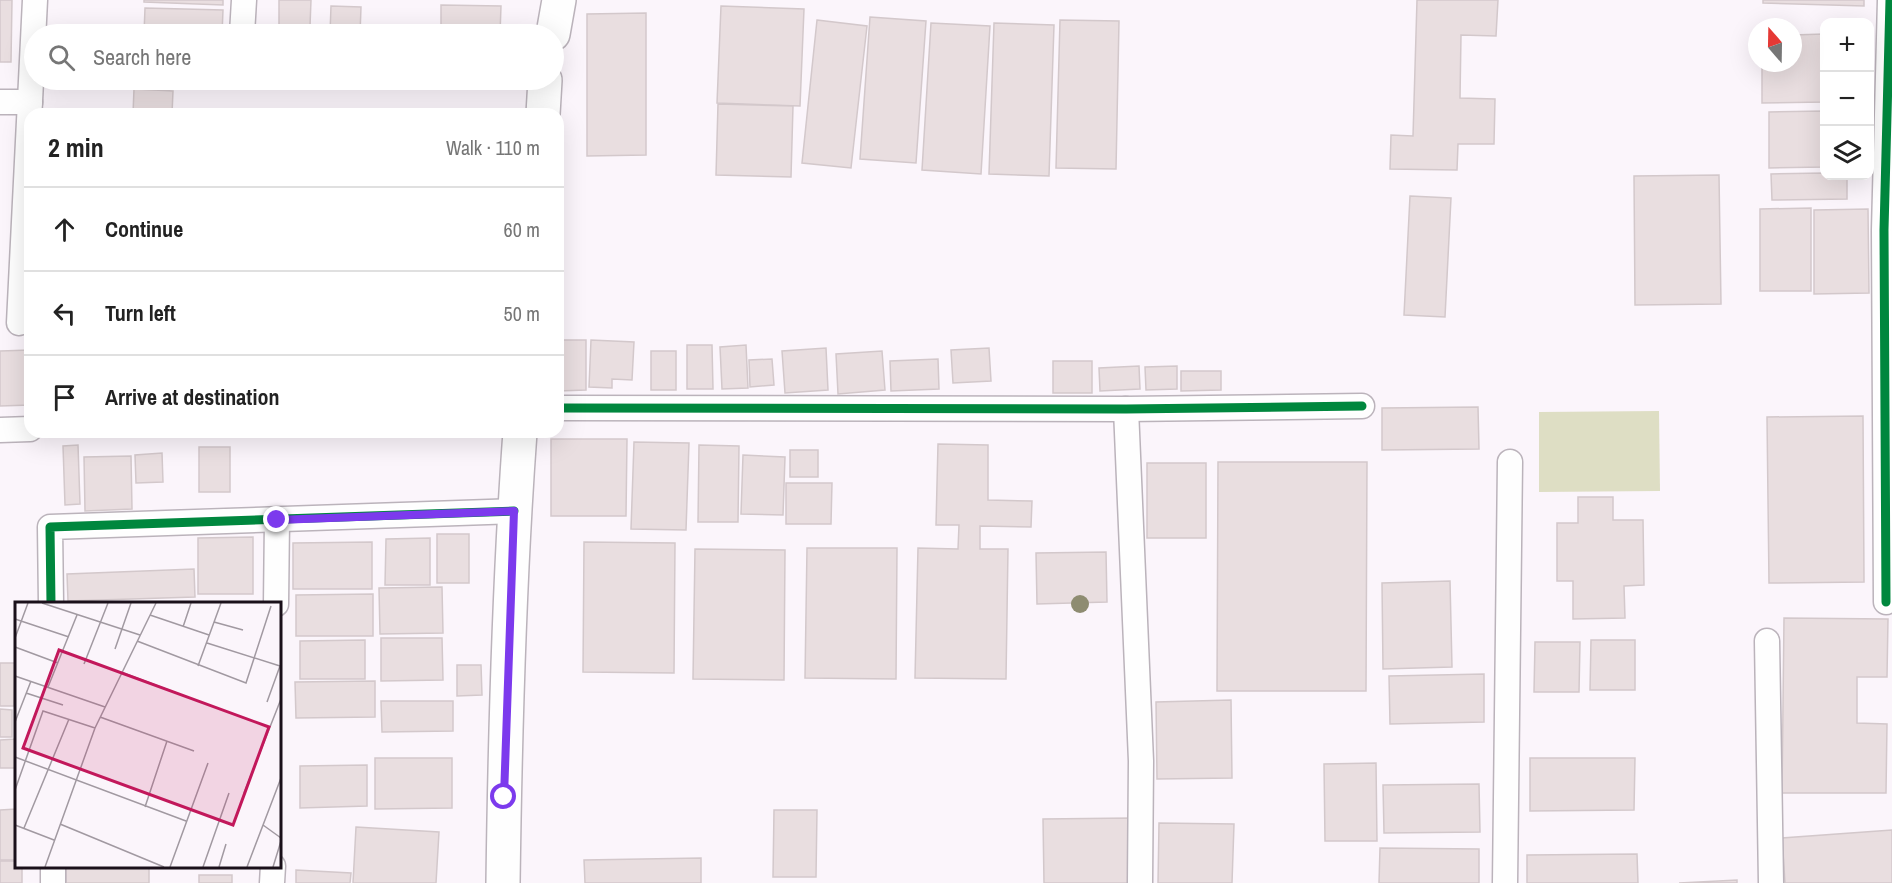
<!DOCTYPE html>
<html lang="en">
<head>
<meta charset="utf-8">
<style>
	:root { --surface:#fff; --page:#f2f2f2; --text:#222; --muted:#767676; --line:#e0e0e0 }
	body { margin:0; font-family:"Archivo Narrow",sans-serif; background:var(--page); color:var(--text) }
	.controls { position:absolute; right:18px; top:18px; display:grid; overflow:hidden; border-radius:12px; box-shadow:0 6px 24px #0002 }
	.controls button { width:54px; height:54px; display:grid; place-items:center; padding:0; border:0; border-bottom:2px solid var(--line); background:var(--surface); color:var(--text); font:30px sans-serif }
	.compass { position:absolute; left:1748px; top:18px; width:54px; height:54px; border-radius:50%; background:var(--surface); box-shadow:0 6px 24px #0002; rotate:340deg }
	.stop { position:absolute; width:18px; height:18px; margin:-14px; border:4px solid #7c3aed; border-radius:50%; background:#fff }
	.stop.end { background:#7c3aed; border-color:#fff; box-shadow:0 2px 6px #0008 }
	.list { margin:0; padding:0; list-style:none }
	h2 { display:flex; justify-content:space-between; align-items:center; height:78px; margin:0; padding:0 24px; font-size:26px }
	h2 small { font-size:20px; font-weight:400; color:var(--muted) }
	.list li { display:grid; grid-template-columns:39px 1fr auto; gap:18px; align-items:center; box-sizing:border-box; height:84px; padding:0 24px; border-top:2px solid var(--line) }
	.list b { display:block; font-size:22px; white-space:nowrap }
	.list em { font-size:20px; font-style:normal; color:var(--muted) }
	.icon { flex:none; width:33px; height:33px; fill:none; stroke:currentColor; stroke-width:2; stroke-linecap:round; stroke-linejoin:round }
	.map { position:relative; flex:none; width:1892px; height:883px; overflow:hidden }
	.search { position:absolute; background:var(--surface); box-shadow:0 6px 24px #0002; left:24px; top:24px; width:540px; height:66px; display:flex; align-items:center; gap:15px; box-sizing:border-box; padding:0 21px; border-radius:33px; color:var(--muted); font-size:22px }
	.panel { position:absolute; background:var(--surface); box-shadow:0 6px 24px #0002; left:24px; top:108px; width:540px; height:330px; border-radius:18px }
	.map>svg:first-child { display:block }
	.green { fill:#dedec4 }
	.building { fill:#e9dee0; stroke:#d3c8cb; stroke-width:1.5 }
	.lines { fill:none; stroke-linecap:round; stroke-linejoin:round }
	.street-casing { stroke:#bbb3bb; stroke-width:27 }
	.secondary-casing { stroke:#bbb3bb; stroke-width:36 }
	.street { stroke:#fefefe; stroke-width:24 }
	.secondary { stroke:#fefefe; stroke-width:33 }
	.cycleway-casing { stroke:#fff; stroke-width:13 }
	.cycleway { stroke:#00873e; stroke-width:9 }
	.tree { fill:#8e8c71 }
	.route { stroke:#7c3aed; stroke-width:8 }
	.inset-road { fill:none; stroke:#a199a1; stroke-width:1.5 }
	.view { fill:#c2185b; fill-opacity:0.15; stroke:#c2185b; stroke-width:3 }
	.inset-edge { fill:none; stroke:#1a101a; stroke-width:3 }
</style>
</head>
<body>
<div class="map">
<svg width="1892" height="883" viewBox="0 0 1892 883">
	<rect width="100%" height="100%" fill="#fbf5fb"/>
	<path class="green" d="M1659,411L1660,491L1539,492V412Z"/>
	<g class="building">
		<path d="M0,0H12L11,62H0Z"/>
		<path d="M144,0H223V5L144,2Z"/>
		<path d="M279,0H311L310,26L279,25Z"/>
		<path d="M1417,0H1498L1496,36L1461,35L1460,98L1495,99L1494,144H1458L1457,170L1390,169L1391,135L1413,136Z"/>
		<path d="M1763,0H1864V6L1763,3Z"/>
		<path d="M441,5L501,6L500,34H441Z"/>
		<path d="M331,6L361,7L360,34H330Z"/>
		<path d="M721,6L804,9L800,106L717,103Z"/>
		<path d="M145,8L223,10L222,34H144Z"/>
		<path d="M646,13V155L587,156V14Z"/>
		<path d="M870,17L926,21L916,163L860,159Z"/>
		<path d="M817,20L867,26L851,168L802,163Z"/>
		<path d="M1060,20L1119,21L1116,169L1056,168Z"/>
		<path d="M931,23L990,26L981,174L922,170Z"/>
		<path d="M994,23L1054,25L1049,176L989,174Z"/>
		<path d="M397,25L435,26V34H397Z"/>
		<path d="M277,27L309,31L308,34H276Z"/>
		<path d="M1824,34V102L1762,103V63H1793V35Z"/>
		<path d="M134,89L173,91L172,114H133Z"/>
		<path d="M718,104L793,106L791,177L716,175Z"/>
		<path d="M1824,111V167L1769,168V112Z"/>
		<path d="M1824,173V176H1847V199L1772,200L1771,174Z"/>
		<path d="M1719,175L1721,304L1635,305L1634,176Z"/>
		<path d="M1410,196L1451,198L1445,317L1404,315Z"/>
		<path d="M1811,208V291H1760V209Z"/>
		<path d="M1868,209L1869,293L1814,294V210Z"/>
		<path d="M558,340H586V390L558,391Z"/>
		<path d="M591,340L634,342L632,380L612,379V388L589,387Z"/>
		<path d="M687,345H712L713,389H687Z"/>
		<path d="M746,345L748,388L722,389L720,347Z"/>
		<path d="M826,348L828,390L785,393L782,351Z"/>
		<path d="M989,348L991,381L953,383L951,350Z"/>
		<path d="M30,350V405L0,406V351Z"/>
		<rect x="651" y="351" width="25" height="39"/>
		<path d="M882,351L885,390L838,394L836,354Z"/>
		<path d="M772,359L774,385L750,387L749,360Z"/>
		<path d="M938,359L939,389L891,391L890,361Z"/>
		<rect x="1053" y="361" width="39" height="32"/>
		<path d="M1139,366L1140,389L1100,391L1099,368Z"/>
		<path d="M1177,366V389L1146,390L1145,367Z"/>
		<path d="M1181,371H1221V390L1181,391Z"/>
		<path d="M1478,407L1479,449L1382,450V408Z"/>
		<path d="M1863,416L1864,582L1769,583L1767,417Z"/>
		<path d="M551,439H627L626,516H551Z"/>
		<path d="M634,442L689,443L686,530L631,529Z"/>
		<path d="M938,444L988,445V500L1032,501L1031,527L980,526V549H1008L1006,679L915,678L918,548L958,549L959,525H936Z"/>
		<path d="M78,445L80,504L65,505L63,446Z"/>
		<path d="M699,445L739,446L738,522H698Z"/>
		<rect x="199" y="447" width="31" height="45"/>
		<rect x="790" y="450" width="28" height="27"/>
		<path d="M162,453L163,482L136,483L135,455Z"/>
		<path d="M743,455L785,457L783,515L741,514Z"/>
		<path d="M131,456L132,509L85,511L84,457Z"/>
		<path d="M1218,462H1367L1366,691H1217Z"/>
		<rect x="1147" y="463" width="59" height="75"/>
		<path d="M786,483H832L831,524H786Z"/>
		<path d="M1578,497H1613V520H1643L1644,585L1624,586L1625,618L1573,619V581H1557V523H1578Z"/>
		<rect x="437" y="534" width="32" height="49"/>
		<path d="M253,537V594H198V538Z"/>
		<path d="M430,538V585H385L386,539Z"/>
		<path d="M372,542V589H293V543Z"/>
		<path d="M584,542L675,543L674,673L583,672Z"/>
		<path d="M807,548H897L896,679L805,678Z"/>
		<path d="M695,549L785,550L784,680L693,679Z"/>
		<path d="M1106,552L1107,602L1037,604L1036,553Z"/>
		<path d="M194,569L195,597L68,601L67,574Z"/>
		<path d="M1450,581L1452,667L1383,669L1382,583Z"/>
		<path d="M442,587L443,633L380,634L379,588Z"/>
		<path d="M373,594V636H296V595Z"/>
		<path d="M1784,618L1888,619L1887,677H1857V723L1887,724L1886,793H1782Z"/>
		<path d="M381,638H442L443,680L381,681Z"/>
		<path d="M365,640V679H300V641Z"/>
		<path d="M1591,640H1635V690H1590Z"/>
		<path d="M1535,642H1580L1579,692H1534Z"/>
		<path d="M0,663H15L14,706H0Z"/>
		<path d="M457,665H481L482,695L457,696Z"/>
		<path d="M1484,674V722L1390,724L1389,676Z"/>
		<path d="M375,681V717L296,718L295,682Z"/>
		<path d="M1231,700L1232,778L1157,779L1156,702Z"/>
		<path d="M381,701H453V731L382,732Z"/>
		<path d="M0,709L12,710V737H0Z"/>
		<path d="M16,739V768H0V740Z"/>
		<path d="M375,758H452V808L375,809Z"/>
		<path d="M1530,758H1635L1634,810L1530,811Z"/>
		<path d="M1376,763L1377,841H1325L1324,764Z"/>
		<path d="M367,765V806L300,808V766Z"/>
		<path d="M1479,784L1480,832L1384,833L1383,785Z"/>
		<path d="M16,809V860H0V810Z"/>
		<path d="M774,810H817L816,877H773Z"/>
		<path d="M1131,818L1132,883H1044L1043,819Z"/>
		<path d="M1159,823L1234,824L1232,883H1158Z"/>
		<path d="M356,827L439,832L436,883H353Z"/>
		<path d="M1892,830V883H1785L1782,838Z"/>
		<path d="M1380,848L1479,849V883H1379Z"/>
		<path d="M1637,854L1638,883H1527V855Z"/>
		<path d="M701,858V883H585L584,860Z"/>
		<path d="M0,861H16V866H22V883H0Z"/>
		<rect x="66" y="866" width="83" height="17"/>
		<path d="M296,870L351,873L350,883H296Z"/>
		<rect x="199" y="875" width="33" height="8"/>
		<path d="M1737,880V883H1679Z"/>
	</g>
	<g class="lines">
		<defs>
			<g id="street">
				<path d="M242,34L244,0"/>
				<path d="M0,102H30"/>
				<path d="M19,323L35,0"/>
				<path d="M558,408L1126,409L1362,406"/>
				<path d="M1126,409L1141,761L1140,883"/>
				<path d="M0,430L30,429"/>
				<path d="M1886,602L1884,230L1890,0"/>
				<path d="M51,604L50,527L514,511"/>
				<path d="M276,604L277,520"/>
				<path d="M1767,641L1771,883"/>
				<path d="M53,866V883"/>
				<path d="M272,883L273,866"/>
				<path d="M1505,883L1510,462"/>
			</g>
			<g id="secondary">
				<path d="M553,34L559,0"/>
				<path d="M543,114L545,80"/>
				<path d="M503,883C505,733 509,582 520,432"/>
			</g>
		</defs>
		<use href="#street" class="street-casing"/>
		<use href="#secondary" class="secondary-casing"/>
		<use href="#street" class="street"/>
		<use href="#secondary" class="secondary"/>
		<defs>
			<g id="cycleway">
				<path d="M558,408L1126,409L1362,406"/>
				<path d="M1886,602L1884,230L1890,0"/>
				<path d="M51,604L50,527L514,511"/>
			</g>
		</defs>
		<use href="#cycleway" class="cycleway-casing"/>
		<use href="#cycleway" class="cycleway"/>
	</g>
	<circle class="tree" cx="1080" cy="604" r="9"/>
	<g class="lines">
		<path class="route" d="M277,520L514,511L504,797"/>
	</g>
	<g transform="translate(15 602)">
		<rect width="266" height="266" fill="#fbf5fb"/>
		<path class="inset-road" d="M27,1L125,33M135,13L194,33M0,17L54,35M199,20L228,28M168,25L176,1M0,36L13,1M122,39L231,81L256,4M192,41L265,64M0,45L43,61M100,47L116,1M69,62L93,1M183,64L206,1M106,70L164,92M0,74L90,105M33,85L62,13M11,91L48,103M252,100L265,64M85,115L179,149M0,120L16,79M0,155L171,219M0,188L28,109L80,126M229,191L266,97M130,205L152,139M45,222L149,265M0,223L39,238M248,223L266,236M9,226L54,117M30,265L80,126L141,1M155,265L193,161M188,265L214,191M204,265L211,242M232,265L266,176M258,265L266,239"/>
		<path class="view" d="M44,48L254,125L218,223L8,146Z"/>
		<rect width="266" height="266" class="inset-edge"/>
	</g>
</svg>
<div class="controls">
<button>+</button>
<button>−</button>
<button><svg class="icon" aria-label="layers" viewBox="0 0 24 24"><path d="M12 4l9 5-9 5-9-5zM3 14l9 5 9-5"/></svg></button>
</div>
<svg class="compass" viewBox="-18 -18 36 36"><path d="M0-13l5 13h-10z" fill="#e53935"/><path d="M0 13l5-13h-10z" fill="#767676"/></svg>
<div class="stop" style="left:504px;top:797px"></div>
<div class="stop end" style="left:277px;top:520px"></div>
<div class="search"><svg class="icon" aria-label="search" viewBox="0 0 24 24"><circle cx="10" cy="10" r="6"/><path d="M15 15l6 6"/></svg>Search here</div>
<section class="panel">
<h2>2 min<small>Walk · 110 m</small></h2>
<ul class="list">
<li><svg class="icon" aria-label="ahead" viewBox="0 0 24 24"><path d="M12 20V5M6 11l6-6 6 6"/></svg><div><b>Continue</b></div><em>60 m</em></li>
<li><svg class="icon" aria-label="left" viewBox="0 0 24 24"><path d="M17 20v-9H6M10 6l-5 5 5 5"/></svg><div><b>Turn left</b></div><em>50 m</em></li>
<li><svg class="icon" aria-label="arrive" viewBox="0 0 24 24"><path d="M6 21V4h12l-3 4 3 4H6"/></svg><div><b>Arrive at destination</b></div></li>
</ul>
</section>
</div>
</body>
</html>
